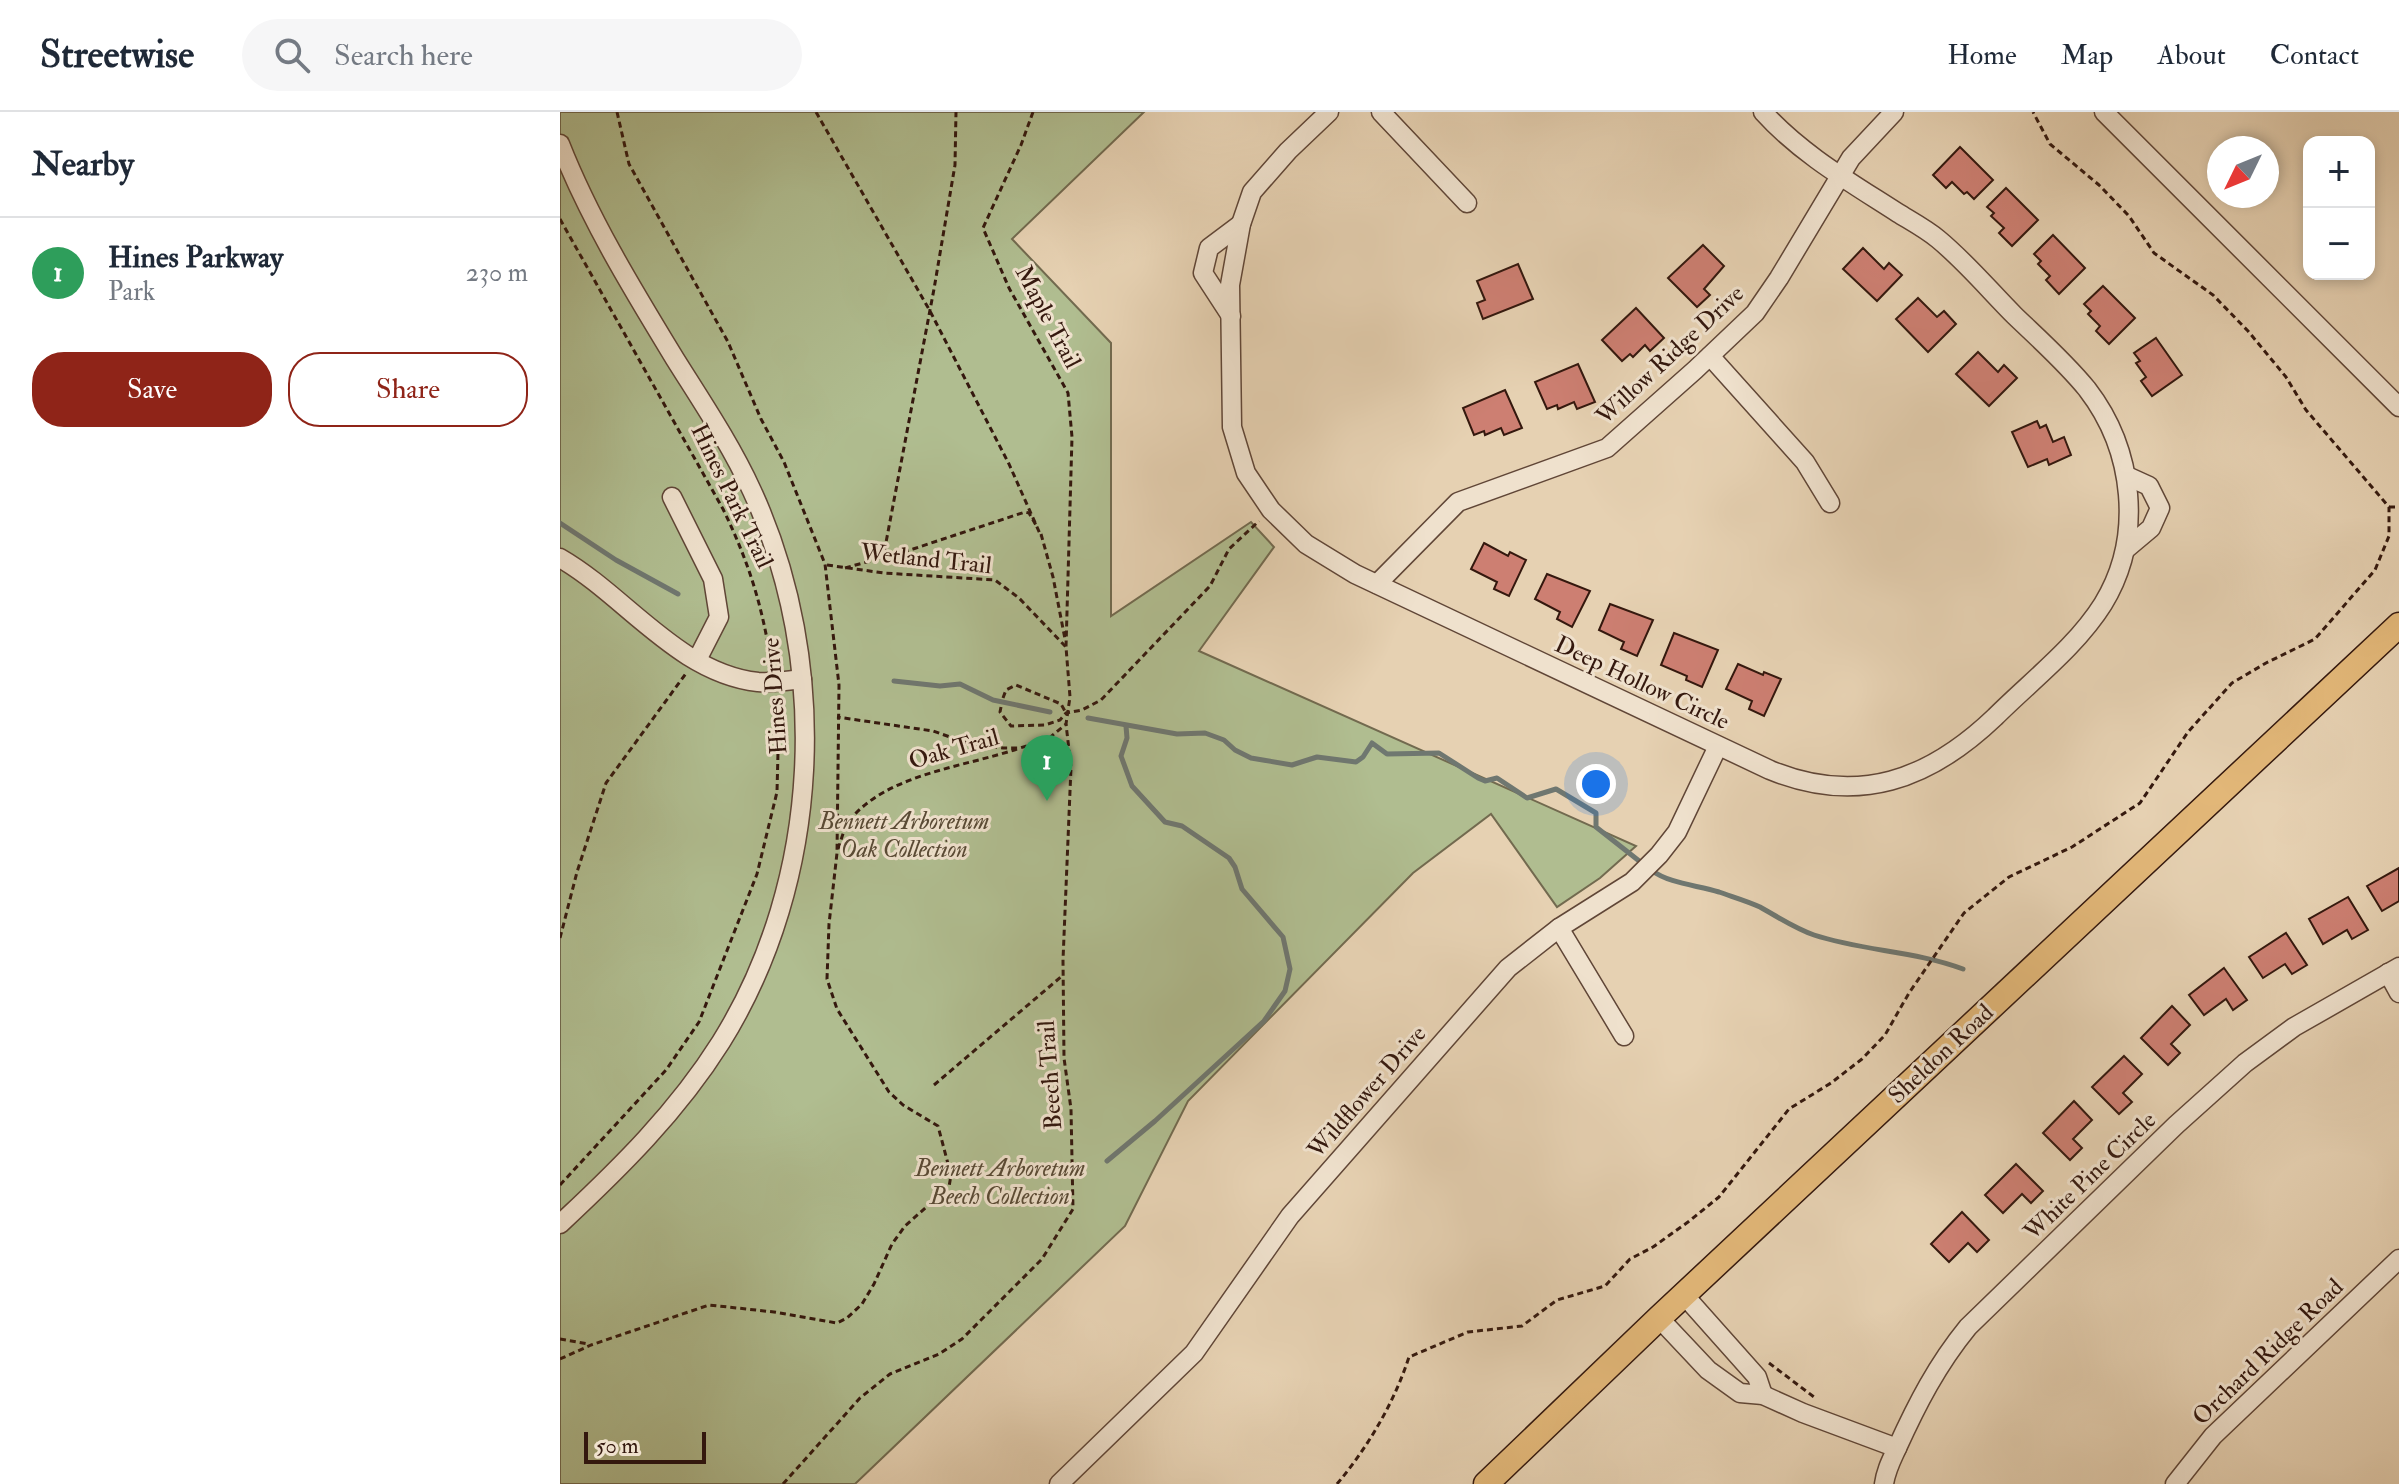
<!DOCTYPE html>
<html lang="en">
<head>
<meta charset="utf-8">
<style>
	:root { --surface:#fff; --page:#f6f6f7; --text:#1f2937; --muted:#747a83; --line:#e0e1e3; --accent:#8f2418 }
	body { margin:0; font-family:"IM FELL Double Pica",serif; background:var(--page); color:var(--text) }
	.controls { position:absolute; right:24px; top:24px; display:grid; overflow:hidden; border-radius:16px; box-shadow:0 4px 12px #0003 }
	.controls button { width:72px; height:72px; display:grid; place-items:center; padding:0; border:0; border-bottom:2px solid var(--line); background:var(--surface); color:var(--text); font:40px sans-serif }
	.compass { position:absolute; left:1647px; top:24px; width:72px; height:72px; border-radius:50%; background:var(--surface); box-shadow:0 4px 12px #0003; rotate:227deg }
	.scale { position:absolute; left:24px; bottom:20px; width:122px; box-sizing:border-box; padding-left:8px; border:4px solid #34180e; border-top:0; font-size:22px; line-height:28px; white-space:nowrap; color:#34180e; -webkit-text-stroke:6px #efe1cd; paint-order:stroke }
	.you { position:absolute; left:1036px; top:672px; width:28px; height:28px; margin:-20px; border:6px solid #fff; border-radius:50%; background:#1a73e8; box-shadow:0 0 0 12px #1a73e833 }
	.badge { display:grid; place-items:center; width:52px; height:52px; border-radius:50%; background:var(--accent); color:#fff; font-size:26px; font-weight:700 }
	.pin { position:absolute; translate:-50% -66px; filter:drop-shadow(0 2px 4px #0008) }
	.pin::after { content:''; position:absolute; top:42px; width:28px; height:24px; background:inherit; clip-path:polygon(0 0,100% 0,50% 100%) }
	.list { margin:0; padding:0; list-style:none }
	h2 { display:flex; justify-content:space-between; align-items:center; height:104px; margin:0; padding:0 32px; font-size:34px }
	h2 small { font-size:26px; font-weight:400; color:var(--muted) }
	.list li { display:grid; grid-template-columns:52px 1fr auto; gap:24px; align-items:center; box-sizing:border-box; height:112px; padding:0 32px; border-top:2px solid var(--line) }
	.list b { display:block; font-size:30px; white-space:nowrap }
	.list p { margin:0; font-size:26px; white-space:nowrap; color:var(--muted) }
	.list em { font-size:26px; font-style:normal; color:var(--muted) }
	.actions { display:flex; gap:16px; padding:24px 32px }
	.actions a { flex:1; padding:18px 0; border:2px solid var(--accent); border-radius:32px; text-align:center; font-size:28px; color:var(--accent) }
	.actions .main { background:var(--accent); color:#fff }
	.icon { flex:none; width:44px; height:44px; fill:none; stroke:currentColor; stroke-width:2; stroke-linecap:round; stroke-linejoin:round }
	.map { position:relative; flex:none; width:1839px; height:1372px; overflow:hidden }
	header { display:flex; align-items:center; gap:48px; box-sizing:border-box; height:112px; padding:0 40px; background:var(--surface); border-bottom:2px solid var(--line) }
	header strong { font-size:38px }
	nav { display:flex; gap:44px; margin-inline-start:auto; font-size:28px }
	.search { width:560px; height:72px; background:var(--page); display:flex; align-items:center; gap:20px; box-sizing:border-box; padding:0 28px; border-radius:44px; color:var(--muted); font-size:30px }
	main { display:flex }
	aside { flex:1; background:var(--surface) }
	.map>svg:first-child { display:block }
	.green { fill:#b0bd90; stroke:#726a4f; stroke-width:2 }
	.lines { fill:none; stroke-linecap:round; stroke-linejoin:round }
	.stream { stroke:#6f7770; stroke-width:5 }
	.building { fill:#cd7f72; stroke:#34180e; stroke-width:2 }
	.minor-casing { stroke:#604637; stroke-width:21 }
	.major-casing { stroke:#34180e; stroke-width:27 }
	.path { stroke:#34180e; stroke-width:3; stroke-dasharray:6 4; stroke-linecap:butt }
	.minor { stroke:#efe1cd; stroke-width:18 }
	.major { stroke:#e3b879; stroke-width:24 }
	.labels { text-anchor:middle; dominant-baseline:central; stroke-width:6; stroke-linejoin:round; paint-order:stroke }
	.street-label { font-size:24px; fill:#34180e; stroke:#efe1cd }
	.park-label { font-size:24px; font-style:italic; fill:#594a35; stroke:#efe1cd }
</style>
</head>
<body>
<header>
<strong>Streetwise</strong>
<div class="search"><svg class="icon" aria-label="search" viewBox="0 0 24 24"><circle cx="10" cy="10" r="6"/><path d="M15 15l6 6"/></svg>Search here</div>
<nav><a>Home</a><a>Map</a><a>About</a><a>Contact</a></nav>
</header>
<main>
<aside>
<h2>Nearby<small></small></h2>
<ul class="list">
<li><span class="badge" style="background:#2e9e5b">1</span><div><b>Hines Parkway</b><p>Park</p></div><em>230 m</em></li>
</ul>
<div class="actions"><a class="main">Save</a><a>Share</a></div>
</aside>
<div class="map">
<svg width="1839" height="1372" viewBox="0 0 1839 1372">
	<rect width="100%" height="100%" fill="#e6d1b2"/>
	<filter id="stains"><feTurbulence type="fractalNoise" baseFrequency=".0025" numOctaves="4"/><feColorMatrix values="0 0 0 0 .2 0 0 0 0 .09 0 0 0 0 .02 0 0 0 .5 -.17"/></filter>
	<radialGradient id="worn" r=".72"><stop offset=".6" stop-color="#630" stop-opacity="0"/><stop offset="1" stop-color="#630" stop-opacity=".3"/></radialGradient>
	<polygon class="green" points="0,0 584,0 452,127 551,231 551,504 691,410 714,435 639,539 1076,734 1040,766 997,795 931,702 853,761 628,989 565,1114 295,1372 0,1372"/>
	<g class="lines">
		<g class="stream">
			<polyline points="0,411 56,448 118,482"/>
			<polyline points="334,569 380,574 400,572 433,588 490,600"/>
			<polyline points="528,606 617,622 645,621 664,628 675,638 691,646 732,653 757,645 796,650 803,645 812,631 827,642 879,641 918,666 925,669 937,666 967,686 996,677 1036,701 1036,715 1083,752"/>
			<path d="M1091,758C1110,772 1137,773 1159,780C1173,785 1187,789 1200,795C1218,805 1234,816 1254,823C1303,839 1355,839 1403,857"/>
			<polyline points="547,1049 595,1009 704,909 725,879 730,857 723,825 682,777 675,755 669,746 622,714 605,710 572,674 561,644 567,626 566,614"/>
		</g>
	</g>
	<g class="building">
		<polygon points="1400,35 1433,68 1414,87 1407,80 1404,82 1392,70 1386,76 1373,63"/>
		<polygon points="1446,76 1478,108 1452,134 1439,121 1444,116 1431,104 1434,101 1427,95"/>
		<polygon points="1493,123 1525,156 1499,182 1486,168 1490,164 1478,152 1481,149 1474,142"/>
		<polygon points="1143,133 1164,154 1144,177 1150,183 1137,195 1108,166"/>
		<polygon points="1303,136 1324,157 1329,151 1342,163 1317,189 1283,157"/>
		<polygon points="958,152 973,187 923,207 917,191 925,188 917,169"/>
		<polygon points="1543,174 1575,206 1549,232 1536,219 1540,214 1528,202 1531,199 1524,192"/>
		<polygon points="1358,186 1377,205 1384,199 1396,212 1368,240 1336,207"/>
		<polygon points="1076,196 1104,226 1090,239 1085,233 1073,245 1070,242 1062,249 1042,228"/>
		<polygon points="1596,226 1622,263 1592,284 1581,269 1586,265 1576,251 1580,249 1574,241"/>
		<polygon points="1418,240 1438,260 1444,253 1457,266 1429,294 1396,262"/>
		<polygon points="1018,252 1035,290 1017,297 1014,290 998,297 997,293 987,297 975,270"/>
		<polygon points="945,278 962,316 944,323 941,316 925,323 924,319 914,323 903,296"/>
		<polygon points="1477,309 1480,316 1486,313 1493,330 1504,325 1511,343 1489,353 1487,347 1468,355 1452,320"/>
		<polygon points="924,431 948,444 950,440 966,448 949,484 934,477 937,470 911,457"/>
		<polygon points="987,462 1030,479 1012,515 997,507 1000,500 975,487"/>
		<polygon points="1050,492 1093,508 1077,544 1061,537 1064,530 1039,518"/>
		<polygon points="1114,521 1158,538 1142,575 1126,568 1127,564 1101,553"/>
		<polygon points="1178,552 1203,563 1204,560 1221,567 1204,604 1189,597 1192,589 1166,577"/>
		<polygon points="1839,756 1839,789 1822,799 1807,774"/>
		<polygon points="1788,785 1808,818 1792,827 1787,818 1763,832 1749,807"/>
		<polygon points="1726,821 1747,853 1732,862 1725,852 1703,866 1689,845"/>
		<polygon points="1664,856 1687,888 1673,898 1666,887 1644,903 1629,883"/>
		<polygon points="1612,894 1630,913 1611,932 1620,941 1608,953 1581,926"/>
		<polygon points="1564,944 1582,962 1563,981 1572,990 1559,1002 1532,975"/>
		<polygon points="1514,989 1532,1008 1513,1027 1522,1036 1510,1048 1483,1021"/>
		<polygon points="1456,1052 1483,1079 1471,1091 1462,1082 1443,1101 1425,1083"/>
		<polygon points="1402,1100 1429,1128 1417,1140 1408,1131 1389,1150 1371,1132"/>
	</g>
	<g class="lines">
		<g class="minor-casing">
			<g id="minor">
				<path d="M769,0L728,39L692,80L681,112L670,173L672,315L686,361L711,398L746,432L795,462L1210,658C1298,694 1369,668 1435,605C1471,569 1516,535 1543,492C1584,425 1574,338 1527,277C1506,251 1479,227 1455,204C1430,179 1406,150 1378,127C1366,117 1351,109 1338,101C1290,70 1241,42 1203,0"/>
				<polyline points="821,0 907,91"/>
				<polyline points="1544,0 1839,295"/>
				<path d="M0,32C30,108 73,178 115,247C142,290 171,333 192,379C271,551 262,768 161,930C117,1000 60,1056 0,1112"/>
				<polyline points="671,204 643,161 649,136 681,112"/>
				<polyline points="1150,244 1245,350 1270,391"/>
				<polyline points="112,385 153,467 159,505 137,548"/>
				<polyline points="1566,437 1591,416 1600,396 1589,374 1567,364"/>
				<path d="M0,446C66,484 118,561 198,570C213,571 227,569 242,567"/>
				<polyline points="817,472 898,390 1047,336 1135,258 1195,201 1219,166 1291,46 1334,0"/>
				<polyline points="999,816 1064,924"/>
				<polyline points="1828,861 1839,881"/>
				<polyline points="1124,1183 1197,1265 1203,1283"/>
				<polyline points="1099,1206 1148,1258 1180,1281 1203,1283 1243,1301 1337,1336"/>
				<polyline points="499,1372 634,1241 730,1104 948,856 999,816 1072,770 1099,743 1117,720 1158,634"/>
				<path d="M1324,1372C1326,1358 1331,1349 1337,1336C1357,1292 1377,1253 1408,1215L1616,1013L1685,951L1734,915L1839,855"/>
				<polyline points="1615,1372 1653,1324 1839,1147"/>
			</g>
		</g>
		<g class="major-casing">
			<polyline id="major" points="926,1372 1099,1206 1839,513"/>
		</g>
		<g class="path">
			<polyline points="256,0 370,199 449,352 481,424"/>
			<polyline points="473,0 461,33 423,116 449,176 508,281 512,325 506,535"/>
			<path d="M0,107L163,397C190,453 202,493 212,555"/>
			<polyline points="1829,395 1839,395"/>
			<polyline points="481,422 493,465 505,527"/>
			<polyline points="319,447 324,441 374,177 395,53 396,0"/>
			<polyline points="267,453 324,461 435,468 459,486 506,535 510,585 506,612 487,628 460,636 443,636 407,631 373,619 277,605"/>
			<polyline points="285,456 353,437 465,400 469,401 477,415"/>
			<polyline points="443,586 446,578 456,573 501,592 506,601"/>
			<polyline points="441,595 440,600 451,614 485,613 500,608 506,601 522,598 541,588 650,474 669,437 699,409"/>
			<path d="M278,737C281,729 284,716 289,709C326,662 404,655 457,637"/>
			<polyline points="0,826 17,760 46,671 127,560"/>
			<polyline points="374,973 502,864"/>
			<polyline points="0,1073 106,958 139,910 197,762 217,680 219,601 216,586"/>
			<polyline points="0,1227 28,1232"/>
			<polyline points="0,1247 31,1233 149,1193 214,1200 277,1211 287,1206 302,1192 314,1172 332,1132 345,1114 389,1075 391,1063 378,1014 343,993 329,980 277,897 267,867 269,812 277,741 279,573 265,452 224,350 201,307 168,230 69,52 57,0"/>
			<polyline points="1209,1251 1254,1285"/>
			<polyline points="223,1372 300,1286 330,1262 379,1242 402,1227 482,1147 513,1097 511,997 504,946 503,848 511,655 506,612"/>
			<path d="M777,1372C808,1335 834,1291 849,1245L908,1220L962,1214L997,1188L1045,1174L1070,1147L1093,1135L1128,1110L1159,1085L1229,997L1271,971L1302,947L1325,923L1349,881L1404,801L1449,765L1512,735L1580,691L1628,620L1672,571L1706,551L1755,527L1815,458L1829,424V395L1746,298L1726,265L1688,219L1653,183L1594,141L1569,104L1539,73L1490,32L1473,0"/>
		</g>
		<use href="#minor" class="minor"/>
		<use href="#major" class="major"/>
	</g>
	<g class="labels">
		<g class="street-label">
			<text transform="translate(488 205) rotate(62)">Maple Trail</text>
			<text transform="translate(1110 243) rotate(-43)">Willow Ridge Drive</text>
			<text transform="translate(172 384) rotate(64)">Hines Park Trail</text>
			<text transform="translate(366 447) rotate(6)">Wetland Trail</text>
			<text transform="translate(1082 571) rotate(25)">Deep Hollow Circle</text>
			<text transform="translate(215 584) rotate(-94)">Hines Drive</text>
			<text transform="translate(394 637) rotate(-16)">Oak Trail</text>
			<text transform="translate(1381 942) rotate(-43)">Sheldon Road</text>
			<text transform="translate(490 963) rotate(-94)">Beech Trail</text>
			<text transform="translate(807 980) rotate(-49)">Wildflower Drive</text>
			<text transform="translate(1530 1064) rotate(-44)">White Pine Circle</text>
			<text transform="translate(1708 1240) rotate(-44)">Orchard Ridge Road</text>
		</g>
		<g class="park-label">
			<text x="344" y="709">Bennett Arboretum<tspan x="344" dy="28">Oak Collection</tspan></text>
			<text x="440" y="1056">Bennett Arboretum<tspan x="440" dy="28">Beech Collection</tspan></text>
		</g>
	</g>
	<rect width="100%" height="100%" filter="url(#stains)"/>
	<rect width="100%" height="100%" fill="url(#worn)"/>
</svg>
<div class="controls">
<button>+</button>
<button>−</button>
</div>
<svg class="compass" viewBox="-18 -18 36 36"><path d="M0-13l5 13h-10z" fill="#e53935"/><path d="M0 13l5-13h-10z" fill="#747a83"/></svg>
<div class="scale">50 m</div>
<div class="you"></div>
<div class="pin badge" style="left:487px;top:689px;background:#2e9e5b">1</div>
</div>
</main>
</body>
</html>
